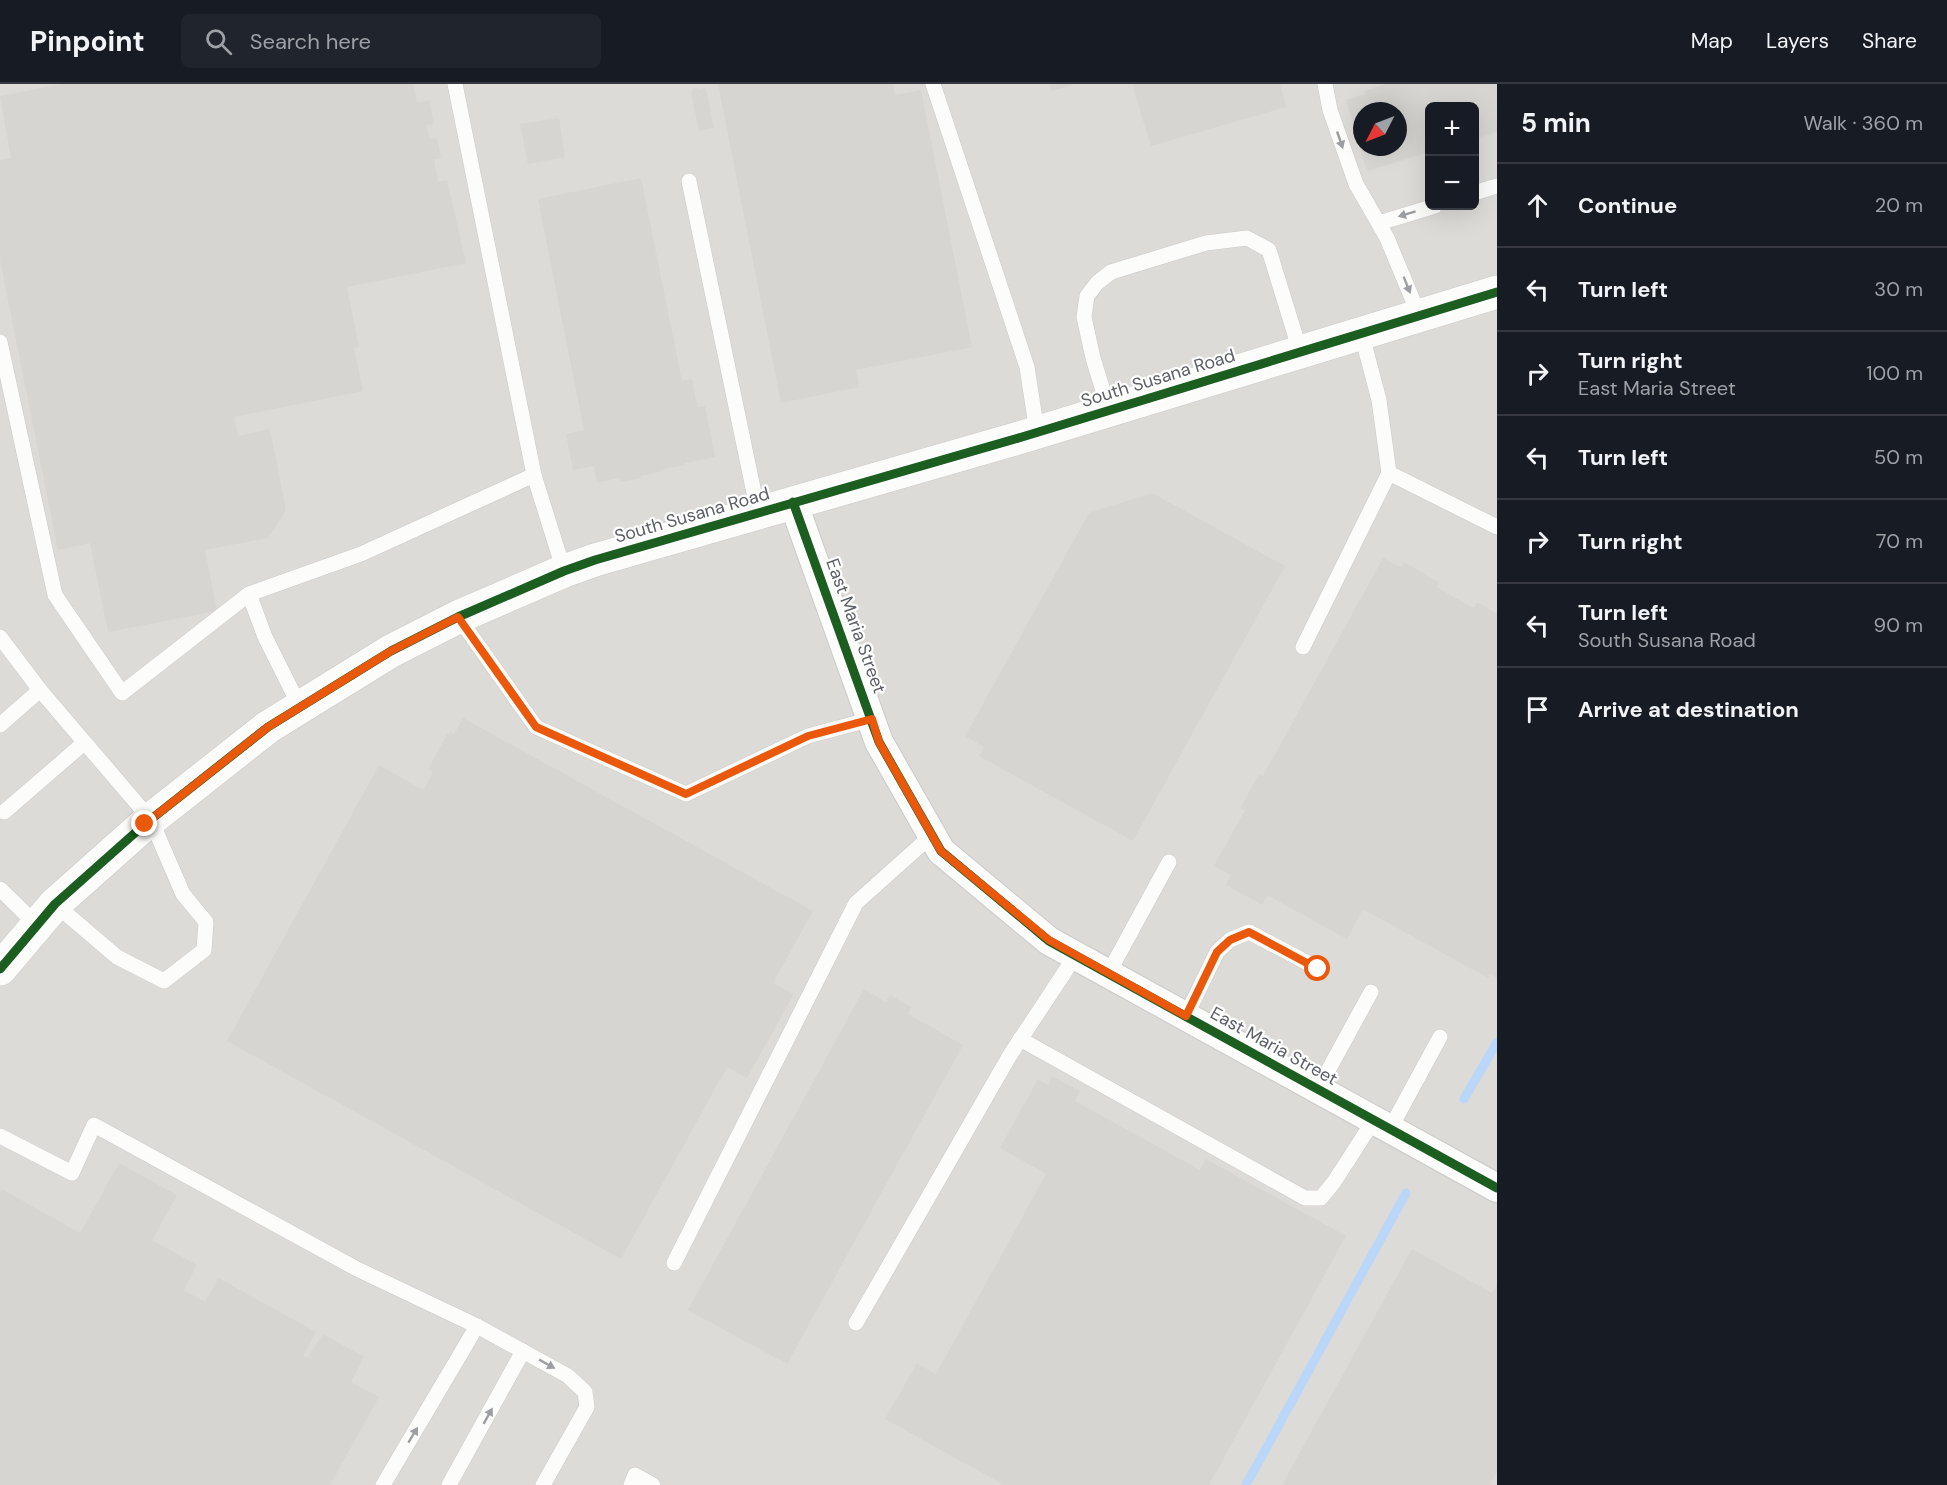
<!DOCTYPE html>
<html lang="en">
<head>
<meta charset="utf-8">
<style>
	:root { --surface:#171b24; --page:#20242c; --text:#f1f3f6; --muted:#9ea1a6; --line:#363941 }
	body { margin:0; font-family:"DM Sans",sans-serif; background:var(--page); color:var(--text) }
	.controls { position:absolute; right:18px; top:18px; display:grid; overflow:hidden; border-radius:9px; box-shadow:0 6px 24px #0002 }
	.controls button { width:54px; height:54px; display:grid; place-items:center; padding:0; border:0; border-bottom:2px solid var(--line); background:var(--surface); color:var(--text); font:30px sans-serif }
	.compass { position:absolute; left:1353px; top:18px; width:54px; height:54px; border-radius:50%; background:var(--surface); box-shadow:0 6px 24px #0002; rotate:228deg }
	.stop { position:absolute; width:18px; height:18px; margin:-14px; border:4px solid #ea580c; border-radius:50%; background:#fff }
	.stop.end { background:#ea580c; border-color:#fff; box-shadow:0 2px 6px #0008 }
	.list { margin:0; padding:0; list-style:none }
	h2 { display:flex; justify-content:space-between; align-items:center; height:78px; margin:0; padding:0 24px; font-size:26px }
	h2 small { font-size:20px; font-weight:400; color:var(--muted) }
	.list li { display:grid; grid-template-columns:39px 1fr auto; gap:18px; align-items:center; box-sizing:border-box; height:84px; padding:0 24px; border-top:2px solid var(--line) }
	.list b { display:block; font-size:22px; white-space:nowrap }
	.list p { margin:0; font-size:20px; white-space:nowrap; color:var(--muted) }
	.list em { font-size:20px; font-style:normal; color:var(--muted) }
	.icon { flex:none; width:33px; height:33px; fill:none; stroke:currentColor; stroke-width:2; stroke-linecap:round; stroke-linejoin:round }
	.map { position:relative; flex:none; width:1497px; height:1401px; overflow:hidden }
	header { display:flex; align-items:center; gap:36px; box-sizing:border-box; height:84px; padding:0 30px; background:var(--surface); border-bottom:2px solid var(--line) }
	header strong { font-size:28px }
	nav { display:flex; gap:33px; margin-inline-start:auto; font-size:21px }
	.search { width:420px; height:54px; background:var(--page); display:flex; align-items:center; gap:15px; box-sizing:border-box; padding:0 21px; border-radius:9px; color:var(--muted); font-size:22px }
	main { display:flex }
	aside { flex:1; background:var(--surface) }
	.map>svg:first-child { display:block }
	.industrial { fill:#dcdbd7; fill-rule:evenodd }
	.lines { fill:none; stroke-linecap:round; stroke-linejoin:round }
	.stream { stroke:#bad6f8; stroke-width:9 }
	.building { fill:#d6d5d2; fill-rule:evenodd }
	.lane-casing { stroke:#c9cac9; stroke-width:16 }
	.street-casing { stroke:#c9cac9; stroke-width:30 }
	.secondary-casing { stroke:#c9c9c8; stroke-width:34 }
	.lane { stroke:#fcfcfb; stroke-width:15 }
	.street { stroke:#fcfcfb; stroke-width:28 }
	.secondary { stroke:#fcfcfb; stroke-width:33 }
	.cycleway-casing { stroke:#fff; stroke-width:13 }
	.cycleway { stroke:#1b5e20; stroke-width:9 }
	.oneway { fill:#9c9ea1 }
	.route { stroke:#ea580c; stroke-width:8 }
	.labels { text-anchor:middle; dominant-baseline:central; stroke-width:4.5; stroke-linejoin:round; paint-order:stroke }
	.street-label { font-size:18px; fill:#5c5f65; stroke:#fff }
</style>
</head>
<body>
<header>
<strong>Pinpoint</strong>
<div class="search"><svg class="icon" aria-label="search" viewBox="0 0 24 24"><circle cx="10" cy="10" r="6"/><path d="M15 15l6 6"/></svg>Search here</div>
<nav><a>Map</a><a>Layers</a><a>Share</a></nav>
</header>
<main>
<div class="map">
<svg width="1497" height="1401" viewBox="0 0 1497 1401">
	<rect width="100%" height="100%" fill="#ecece7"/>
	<path class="industrial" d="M0,0H1497V1401H0ZM1430,22H1474V122H1430ZM1362,27H1398V63H1362Z"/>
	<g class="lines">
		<g class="stream">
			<polyline points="1464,1015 1497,958"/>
			<polyline points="1246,1401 1406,1109"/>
		</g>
	</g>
	<g class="building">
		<polygon points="61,0 413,0 417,19 429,16 434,40 427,41 429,55 437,54 441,74 434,76 438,98 447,96 466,179 347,203 359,263 354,264 363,307 234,333 238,352 270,345 286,426 268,454 205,466 217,527 108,548 90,459 58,466 0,176 0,76 11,74 0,12"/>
		<polygon points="718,0 893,0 895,11 921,6 972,263 856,286 859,303 781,319"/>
		<polygon points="1050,0 1073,0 1073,1 1052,7"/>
		<polygon points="1132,0 1280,0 1286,23 1151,62"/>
		<path d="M1387,0H1497V48L1474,55V22H1430V68L1367,87L1346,16L1365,10L1364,7ZM1362,27H1398V63H1362Z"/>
		<polygon points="698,4 698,7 705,4 706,5 714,44 699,47 691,8 693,8 692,5"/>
		<polygon points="559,34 565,73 528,80 520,40"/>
		<polygon points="641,94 682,297 692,295 697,323 705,322 715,373 685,379 685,381 664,385 664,387 641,392 641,394 620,398 619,394 597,399 594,382 573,386 566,350 584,346 538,115"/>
		<polygon points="1152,409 1285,482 1133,757 979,672 984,663 965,652 1089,429"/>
		<polygon points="1383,474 1401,483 1404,478 1439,498 1436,503 1474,524 1477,518 1497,530 1497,894 1490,890 1488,894 1363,825 1347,855 1267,811 1262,821 1226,801 1231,791 1214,782 1245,726 1240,724 1259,690 1263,692"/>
		<polygon points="463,634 813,827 773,899 794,910 747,994 727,983 621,1175 227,957 379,681 423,706 433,688 428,685 447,650 449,651 450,648 454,650"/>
		<polygon points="864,905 886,918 890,911 911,923 908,930 963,961 787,1280 688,1226"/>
		<polygon points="1052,992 1080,1007 1075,1017 1200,1086 1206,1075 1346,1152 1209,1401 1004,1401 885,1335 917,1279 936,1290 1046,1090 1000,1064 1038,995 1048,1001"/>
		<polygon points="119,1079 177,1111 152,1156 197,1181 184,1206 205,1218 218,1194 316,1248 303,1272 307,1274 323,1250 364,1273 351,1298 379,1313 330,1401 0,1401 0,1109 2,1105 80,1149"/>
		<polygon points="1412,1165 1492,1209 1497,1201 1497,1387 1490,1401 1282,1401"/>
	</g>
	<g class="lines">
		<g class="lane-casing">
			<g id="lane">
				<polyline points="455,0 534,391 564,487"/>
				<polyline points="933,0 1027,283 1037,348"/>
				<polyline points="1325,0 1330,26 1356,100 1387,154 1419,231"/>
				<polyline points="689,97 758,428"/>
				<polyline points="1474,109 1497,102"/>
				<polyline points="1379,139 1435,122"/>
				<polyline points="0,258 55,511 122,609 249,510 361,470 534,391"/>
				<polyline points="1109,326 1093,274 1084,233 1087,212 1097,199 1111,188 1206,159 1247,154 1269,166 1300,267"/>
				<polyline points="1389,389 1497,443"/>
				<polyline points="249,510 265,553 300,623"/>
				<polyline points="458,533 536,643 686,710 808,652 872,635"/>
				<polyline points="0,553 40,606 151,736 183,810 206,838 204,866 164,897 117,873 55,820"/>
				<polyline points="1303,563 1389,389 1379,316 1361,248"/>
				<polyline points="0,641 40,606"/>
				<polyline points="4,728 84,659"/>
				<polyline points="0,805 37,841"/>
				<polyline points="1108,890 1169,778"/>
				<polyline points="1186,932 1217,868 1230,856 1249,848 1319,885"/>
				<polyline points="1020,955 1305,1114 1321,1114 1334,1098 1374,1036"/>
				<polyline points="1318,1005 1371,908"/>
				<polyline points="1390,1045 1440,953"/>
				<polyline points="0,1052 72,1089 94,1041 357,1185 477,1242 568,1292 585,1308 587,1323 543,1401"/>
				<polyline points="674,1179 856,819 932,751"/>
				<polyline points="856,1239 1010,971 1076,871"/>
				<polyline points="383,1401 477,1242"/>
				<polyline points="449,1401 523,1267"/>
				<polyline points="631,1401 635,1391 653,1401"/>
			</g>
		</g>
		<g class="street-casing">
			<polyline id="street" points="793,418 879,658 941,767 1049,857 1497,1104"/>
		</g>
		<g class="secondary-casing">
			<polyline id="secondary" points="0,885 55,820 145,740 268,643 391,567 458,533 564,487 595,476 1022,353 1497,208"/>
		</g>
		<use href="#lane" class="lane"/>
		<use href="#street" class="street"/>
		<use href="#secondary" class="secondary"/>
		<g class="cycleway-casing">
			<g id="cycleway">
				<polyline points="793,418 879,658 941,767 1049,857 1497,1104"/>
				<polyline points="0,885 55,820 145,740 268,643 391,567 458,533 564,487 595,476 1022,353 1497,208"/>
			</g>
		</g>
		<use href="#cycleway" class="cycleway"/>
	</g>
	<defs><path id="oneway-solid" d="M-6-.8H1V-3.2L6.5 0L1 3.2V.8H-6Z" transform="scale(1.5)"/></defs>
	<g class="oneway">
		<use href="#oneway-solid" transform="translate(1340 56) rotate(71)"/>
		<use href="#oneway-solid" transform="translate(1407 130) rotate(163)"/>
		<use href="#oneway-solid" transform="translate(1407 201) rotate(68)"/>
		<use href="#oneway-solid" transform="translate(547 1280) rotate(29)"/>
		<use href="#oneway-solid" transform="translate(488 1332) rotate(-61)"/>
		<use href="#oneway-solid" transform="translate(413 1351) rotate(-59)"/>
	</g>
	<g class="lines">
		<polyline class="route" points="145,740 268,643 391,567 458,533 536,643 686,710 808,652 872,635 879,658 941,767 1049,856 1186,932 1217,868 1230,856 1249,848 1318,885"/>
	</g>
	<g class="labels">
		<g class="street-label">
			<text transform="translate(1158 294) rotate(-17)">South Susana Road</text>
			<text transform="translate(692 431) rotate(-16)">South Susana Road</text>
			<text transform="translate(856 542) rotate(70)">East Maria Street</text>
			<text transform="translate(1274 962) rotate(29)">East Maria Street</text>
		</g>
	</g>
</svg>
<div class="controls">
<button>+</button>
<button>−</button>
</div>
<svg class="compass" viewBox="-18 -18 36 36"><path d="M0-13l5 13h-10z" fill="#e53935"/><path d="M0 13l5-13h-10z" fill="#9ea1a6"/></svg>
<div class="stop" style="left:1318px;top:885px"></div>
<div class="stop end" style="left:145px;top:740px"></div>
</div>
<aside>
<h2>5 min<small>Walk · 360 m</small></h2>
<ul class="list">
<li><svg class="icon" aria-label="ahead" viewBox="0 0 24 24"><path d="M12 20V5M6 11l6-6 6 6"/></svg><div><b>Continue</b></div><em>20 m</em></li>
<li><svg class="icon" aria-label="left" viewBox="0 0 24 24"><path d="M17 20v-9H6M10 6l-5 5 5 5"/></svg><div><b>Turn left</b></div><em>30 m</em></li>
<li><svg class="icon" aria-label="right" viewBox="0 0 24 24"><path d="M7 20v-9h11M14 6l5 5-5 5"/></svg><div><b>Turn right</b><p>East Maria Street</p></div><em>100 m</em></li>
<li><svg class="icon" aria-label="left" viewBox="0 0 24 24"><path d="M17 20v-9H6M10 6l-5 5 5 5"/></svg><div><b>Turn left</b></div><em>50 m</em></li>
<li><svg class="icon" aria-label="right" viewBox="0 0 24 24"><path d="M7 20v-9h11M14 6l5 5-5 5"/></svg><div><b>Turn right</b></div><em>70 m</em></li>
<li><svg class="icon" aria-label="left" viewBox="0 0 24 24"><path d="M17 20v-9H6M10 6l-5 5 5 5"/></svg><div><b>Turn left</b><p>South Susana Road</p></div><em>90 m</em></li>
<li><svg class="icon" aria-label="arrive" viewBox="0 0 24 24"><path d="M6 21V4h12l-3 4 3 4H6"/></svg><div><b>Arrive at destination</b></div></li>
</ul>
</aside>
</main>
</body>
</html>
